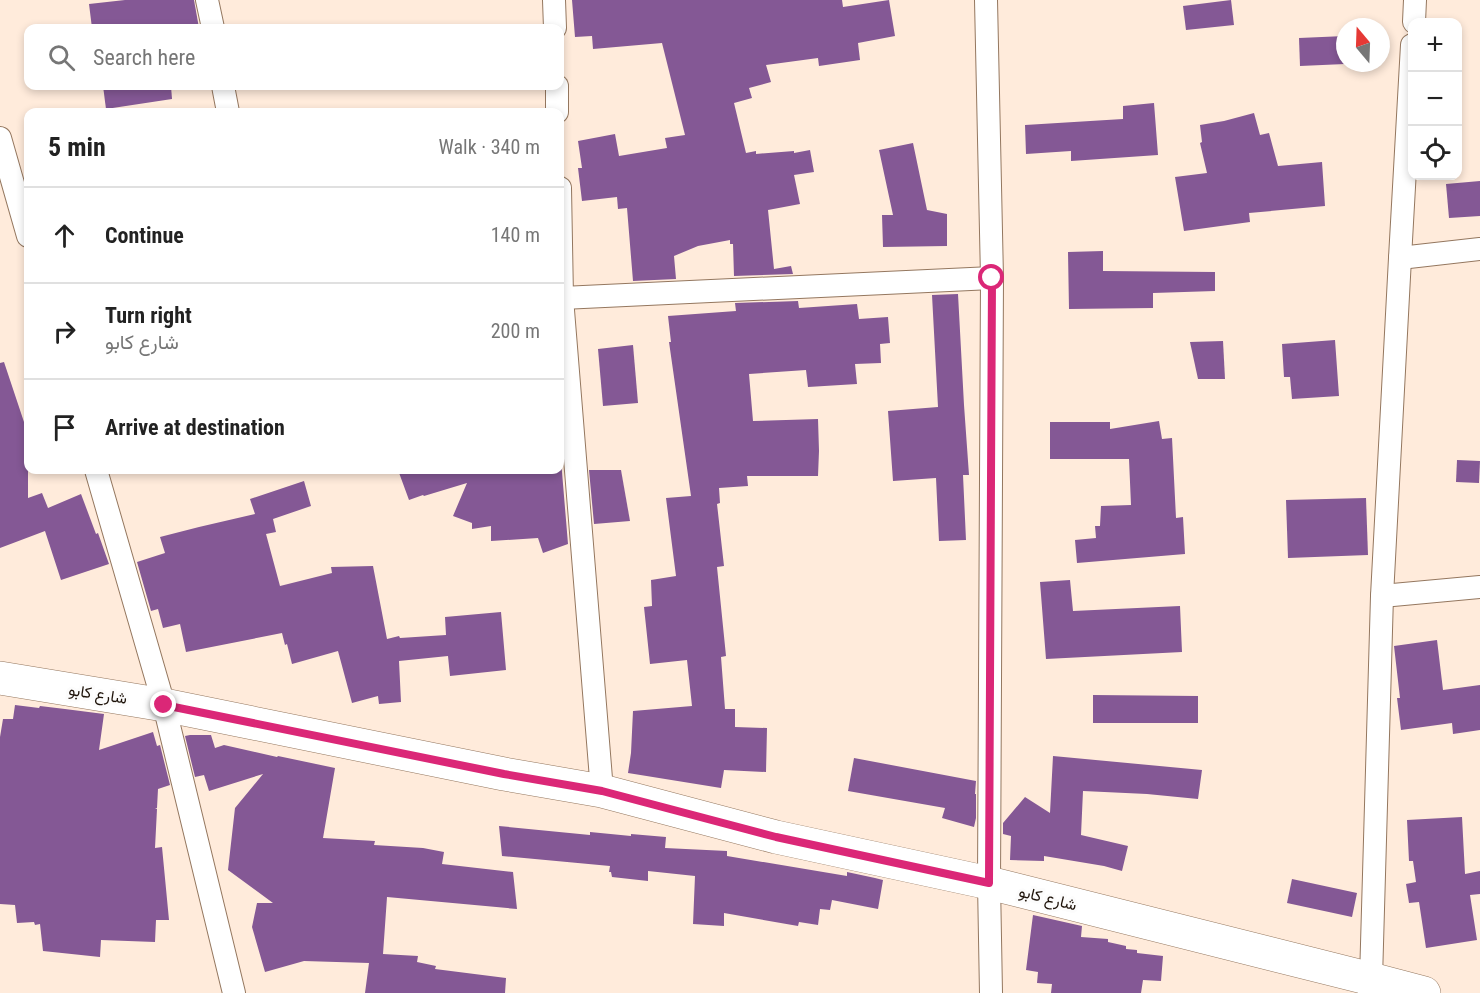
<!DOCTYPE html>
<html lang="en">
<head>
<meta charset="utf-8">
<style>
	:root { --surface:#fff; --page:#f2f2f2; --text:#222; --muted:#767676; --line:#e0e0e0 }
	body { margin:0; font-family:"Roboto Condensed",Vazirmatn,sans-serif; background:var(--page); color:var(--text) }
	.controls { position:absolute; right:18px; top:18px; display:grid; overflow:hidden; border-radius:12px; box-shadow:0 3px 9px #0003 }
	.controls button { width:54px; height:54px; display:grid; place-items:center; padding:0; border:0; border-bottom:2px solid var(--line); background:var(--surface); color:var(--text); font:30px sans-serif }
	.compass { position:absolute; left:1336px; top:18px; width:54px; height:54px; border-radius:50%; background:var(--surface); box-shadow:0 3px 9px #0003; rotate:341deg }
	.stop { position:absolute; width:18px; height:18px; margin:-14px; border:4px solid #db2777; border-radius:50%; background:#fff }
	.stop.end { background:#db2777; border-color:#fff; box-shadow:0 2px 6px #0008 }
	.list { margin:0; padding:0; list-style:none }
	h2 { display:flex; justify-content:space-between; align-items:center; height:78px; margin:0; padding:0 24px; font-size:26px }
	h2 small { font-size:20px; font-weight:400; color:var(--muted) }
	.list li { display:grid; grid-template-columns:39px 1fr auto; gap:18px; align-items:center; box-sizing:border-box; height:96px; padding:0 24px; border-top:2px solid var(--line) }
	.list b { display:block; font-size:22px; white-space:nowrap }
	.list p { margin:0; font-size:20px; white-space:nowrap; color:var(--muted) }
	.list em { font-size:20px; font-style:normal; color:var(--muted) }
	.icon { flex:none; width:33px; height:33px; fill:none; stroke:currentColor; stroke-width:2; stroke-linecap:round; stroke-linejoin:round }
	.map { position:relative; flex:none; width:1480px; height:993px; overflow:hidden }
	.search { position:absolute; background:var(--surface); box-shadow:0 3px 9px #0003; left:24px; top:24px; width:540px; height:66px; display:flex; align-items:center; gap:15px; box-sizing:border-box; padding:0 21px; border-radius:12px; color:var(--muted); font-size:22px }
	.panel { position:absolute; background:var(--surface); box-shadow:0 3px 9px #0003; left:24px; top:108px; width:540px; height:366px; border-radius:12px }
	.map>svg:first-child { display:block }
	.building { fill:#845895 }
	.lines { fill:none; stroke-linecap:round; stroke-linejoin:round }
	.street-casing { stroke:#94775f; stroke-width:24 }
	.secondary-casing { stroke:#94775f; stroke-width:34 }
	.street { stroke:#fff; stroke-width:22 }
	.secondary { stroke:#fff; stroke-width:33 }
	.route { stroke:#db2777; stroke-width:8 }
	.labels { text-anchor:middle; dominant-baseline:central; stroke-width:6; stroke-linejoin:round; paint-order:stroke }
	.street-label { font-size:16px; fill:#1e130a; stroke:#fcfcfc }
</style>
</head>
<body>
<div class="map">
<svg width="1480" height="993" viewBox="0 0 1480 993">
	<rect width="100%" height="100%" fill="#ffebdb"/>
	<g class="building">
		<polygon points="125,0 194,0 199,28 92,28 89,4"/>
		<polygon points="572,0 842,0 843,7 889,0 895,36 858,43 860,60 819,66 818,58 766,65 771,82 749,88 752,98 734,103 746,153 756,151 756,154 794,151 794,153 810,150 814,172 794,175 800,204 768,210 774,269 791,266 793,274 734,276 733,244 730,244 730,240 698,246 674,256 676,279 633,281 627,208 618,209 617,197 582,201 578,168 582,168 578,141 615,134 619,156 667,148 665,138 685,135 662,43 593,49 592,36 575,37"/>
		<polygon points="1231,0 1234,25 1186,30 1183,6"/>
		<polygon points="1345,36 1345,64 1300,66 1299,38"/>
		<polygon points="103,86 171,86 172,99 106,109"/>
		<polygon points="1154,103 1158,155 1071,161 1071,151 1026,154 1025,125 1123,119 1123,106"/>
		<polygon points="1254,113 1260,135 1269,133 1278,166 1322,162 1325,206 1249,213 1250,222 1184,231 1175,177 1207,173 1200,143 1202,142 1200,125 1224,121"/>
		<polygon points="913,143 927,210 947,214 947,246 883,247 882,215 893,215 879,150"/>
		<polygon points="1480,181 1480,216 1449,218 1446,184"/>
		<polygon points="1103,251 1103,271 1215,272 1215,291 1153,293 1153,308 1069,309 1068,252"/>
		<polygon points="958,294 964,405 969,475 963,475 966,540 939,541 936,478 893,481 888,411 938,407 932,295"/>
		<polygon points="798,301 799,308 857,304 859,319 888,317 890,343 880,344 881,363 855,364 857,384 808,387 806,370 749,374 753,421 818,419 819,451 818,476 747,476 748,486 719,488 720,503 717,504 724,566 717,567 726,656 721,657 725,709 735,709 735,727 767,728 766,772 724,770 721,788 628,773 631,753 633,711 692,706 687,660 650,664 644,607 652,606 651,580 676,576 666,498 691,496 669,342 671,342 668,316 736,311 735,303"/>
		<polygon points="1335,340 1339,396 1292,399 1290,377 1284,377 1282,344"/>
		<polygon points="1223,341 1225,379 1198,379 1190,342"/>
		<polygon points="633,345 638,403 603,406 598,349"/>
		<polygon points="4,362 28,434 28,498 42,493 48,508 81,494 96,534 98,533 109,564 61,580 45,531 0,548 0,363"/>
		<polygon points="1159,421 1162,439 1172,438 1176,518 1183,517 1185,554 1077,563 1075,540 1096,538 1095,526 1100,526 1101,506 1131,505 1129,459 1050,459 1050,422 1110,422 1110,429"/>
		<polygon points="561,460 568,544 543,553 538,538 491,541 491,526 472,529 472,523 453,516 467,483 424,496 423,495 409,500 398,470 560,470 560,461"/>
		<polygon points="1457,460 1480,461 1479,483 1456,482"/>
		<polygon points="589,470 621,470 630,521 594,524"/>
		<polygon points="304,481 311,506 273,519 276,532 266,534 280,586 332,573 331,567 373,566 387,639 399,636 400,638 446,635 445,617 501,612 506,670 450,676 448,656 399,661 401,702 379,704 378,696 352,703 338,651 292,664 287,644 285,645 282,633 186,652 180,624 163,628 158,609 151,611 137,562 165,553 160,537 199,527 255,514 250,499"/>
		<polygon points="1366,498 1368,555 1288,558 1286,500"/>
		<polygon points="1070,580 1073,611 1180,606 1182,652 1046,659 1040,582"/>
		<polygon points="1437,640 1443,690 1480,685 1480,730 1453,734 1452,723 1401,730 1397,698 1400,698 1394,646"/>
		<polygon points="1093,695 1198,696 1198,723 1093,723"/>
		<polygon points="15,705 39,708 40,706 65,709 104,714 99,750 153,732 157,746 160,745 170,785 158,789 157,808 155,808 157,809 155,848 162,847 169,920 156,920 155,942 101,940 100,957 43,951 40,924 35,925 34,922 17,923 15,905 0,904 0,737 3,719 13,719"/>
		<polygon points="190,735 211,735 215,748 224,745 277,757 278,756 335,768 323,838 375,841 374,845 423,848 444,852 442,864 513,872 517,909 387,897 383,954 418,956 417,962 436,966 435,969 506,978 505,993 365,993 369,963 304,961 265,972 252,927 257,903 273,903 228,870 235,808 263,774 209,791 204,775 195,777 185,736"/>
		<polygon points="1053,756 1202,770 1198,799 1147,794 1083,791 1081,835 1128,846 1122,871 1104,866 1044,856 1044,861 1010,860 1011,836 1003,834 1003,823 1025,797 1050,813"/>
		<polygon points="854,758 976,781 975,794 976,794 976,818 974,827 942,818 945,808 848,791"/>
		<polygon points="1462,817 1465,874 1480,871 1480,894 1470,895 1477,940 1426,948 1419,902 1409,903 1406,884 1416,882 1413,861 1409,861 1407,820"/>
		<polygon points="499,826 590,835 590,832 631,836 631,834 666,837 665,848 727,851 727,856 847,876 847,872 875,878 883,880 878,909 832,900 830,910 820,909 818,925 799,922 798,926 724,913 724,926 693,924 695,876 648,871 648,881 612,877 611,872 609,872 610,866 502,856"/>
		<polygon points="1292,879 1357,893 1352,917 1287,903"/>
		<polygon points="1033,915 1082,926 1081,937 1108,939 1108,942 1126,946 1126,949 1137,950 1137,953 1163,956 1161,981 1143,980 1141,993 1051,993 1052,984 1037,983 1038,972 1026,970"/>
	</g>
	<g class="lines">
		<g class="street-casing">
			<g id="street">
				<polyline points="207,0 213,28"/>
				<polyline points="554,0 555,28"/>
				<polyline points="986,0 992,278 989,883 991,993"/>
				<polyline points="1414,22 1415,0"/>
				<polyline points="223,86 228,112"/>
				<polyline points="557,86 557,112"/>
				<polyline points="0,138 28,236"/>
				<polyline points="560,188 562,298 602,791"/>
				<polyline points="1400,258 1480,249"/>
				<polyline points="562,298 992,278"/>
				<polyline points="96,470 164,705 234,993"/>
				<polyline points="1382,596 1480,587"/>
				<polyline points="1369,993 1371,979 1382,596 1400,258 1412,45"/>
			</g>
		</g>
		<g class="secondary-casing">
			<polyline id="secondary" points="0,678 164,705 504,774 602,791 776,837 989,883 1371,979 1424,993"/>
		</g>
		<use href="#street" class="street"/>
		<use href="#secondary" class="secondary"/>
	</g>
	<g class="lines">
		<polyline class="route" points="164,705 504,774 602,791 776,837 989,883 992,278"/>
	</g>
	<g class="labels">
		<g class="street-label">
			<text transform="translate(98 694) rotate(9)">شارع كابو</text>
			<text transform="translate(1048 898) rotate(14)">شارع كابو</text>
		</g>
	</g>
</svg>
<div class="controls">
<button>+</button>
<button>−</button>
<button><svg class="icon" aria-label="locate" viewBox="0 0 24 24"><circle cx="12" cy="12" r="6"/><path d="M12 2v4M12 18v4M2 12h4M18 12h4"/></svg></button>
</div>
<svg class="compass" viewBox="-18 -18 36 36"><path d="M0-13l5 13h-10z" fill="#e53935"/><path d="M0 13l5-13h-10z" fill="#767676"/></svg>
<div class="stop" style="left:992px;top:278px"></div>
<div class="stop end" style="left:164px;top:705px"></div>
<div class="search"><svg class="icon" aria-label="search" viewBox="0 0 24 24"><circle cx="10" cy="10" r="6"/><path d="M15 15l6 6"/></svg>Search here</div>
<section class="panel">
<h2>5 min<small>Walk · 340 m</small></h2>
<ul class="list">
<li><svg class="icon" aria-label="ahead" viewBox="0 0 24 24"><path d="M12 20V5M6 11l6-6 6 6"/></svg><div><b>Continue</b></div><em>140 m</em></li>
<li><svg class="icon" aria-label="right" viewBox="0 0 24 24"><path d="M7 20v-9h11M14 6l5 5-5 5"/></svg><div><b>Turn right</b><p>شارع كابو</p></div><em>200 m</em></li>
<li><svg class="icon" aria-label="arrive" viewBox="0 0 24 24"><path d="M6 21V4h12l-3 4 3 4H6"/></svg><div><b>Arrive at destination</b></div></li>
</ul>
</section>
</div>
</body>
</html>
